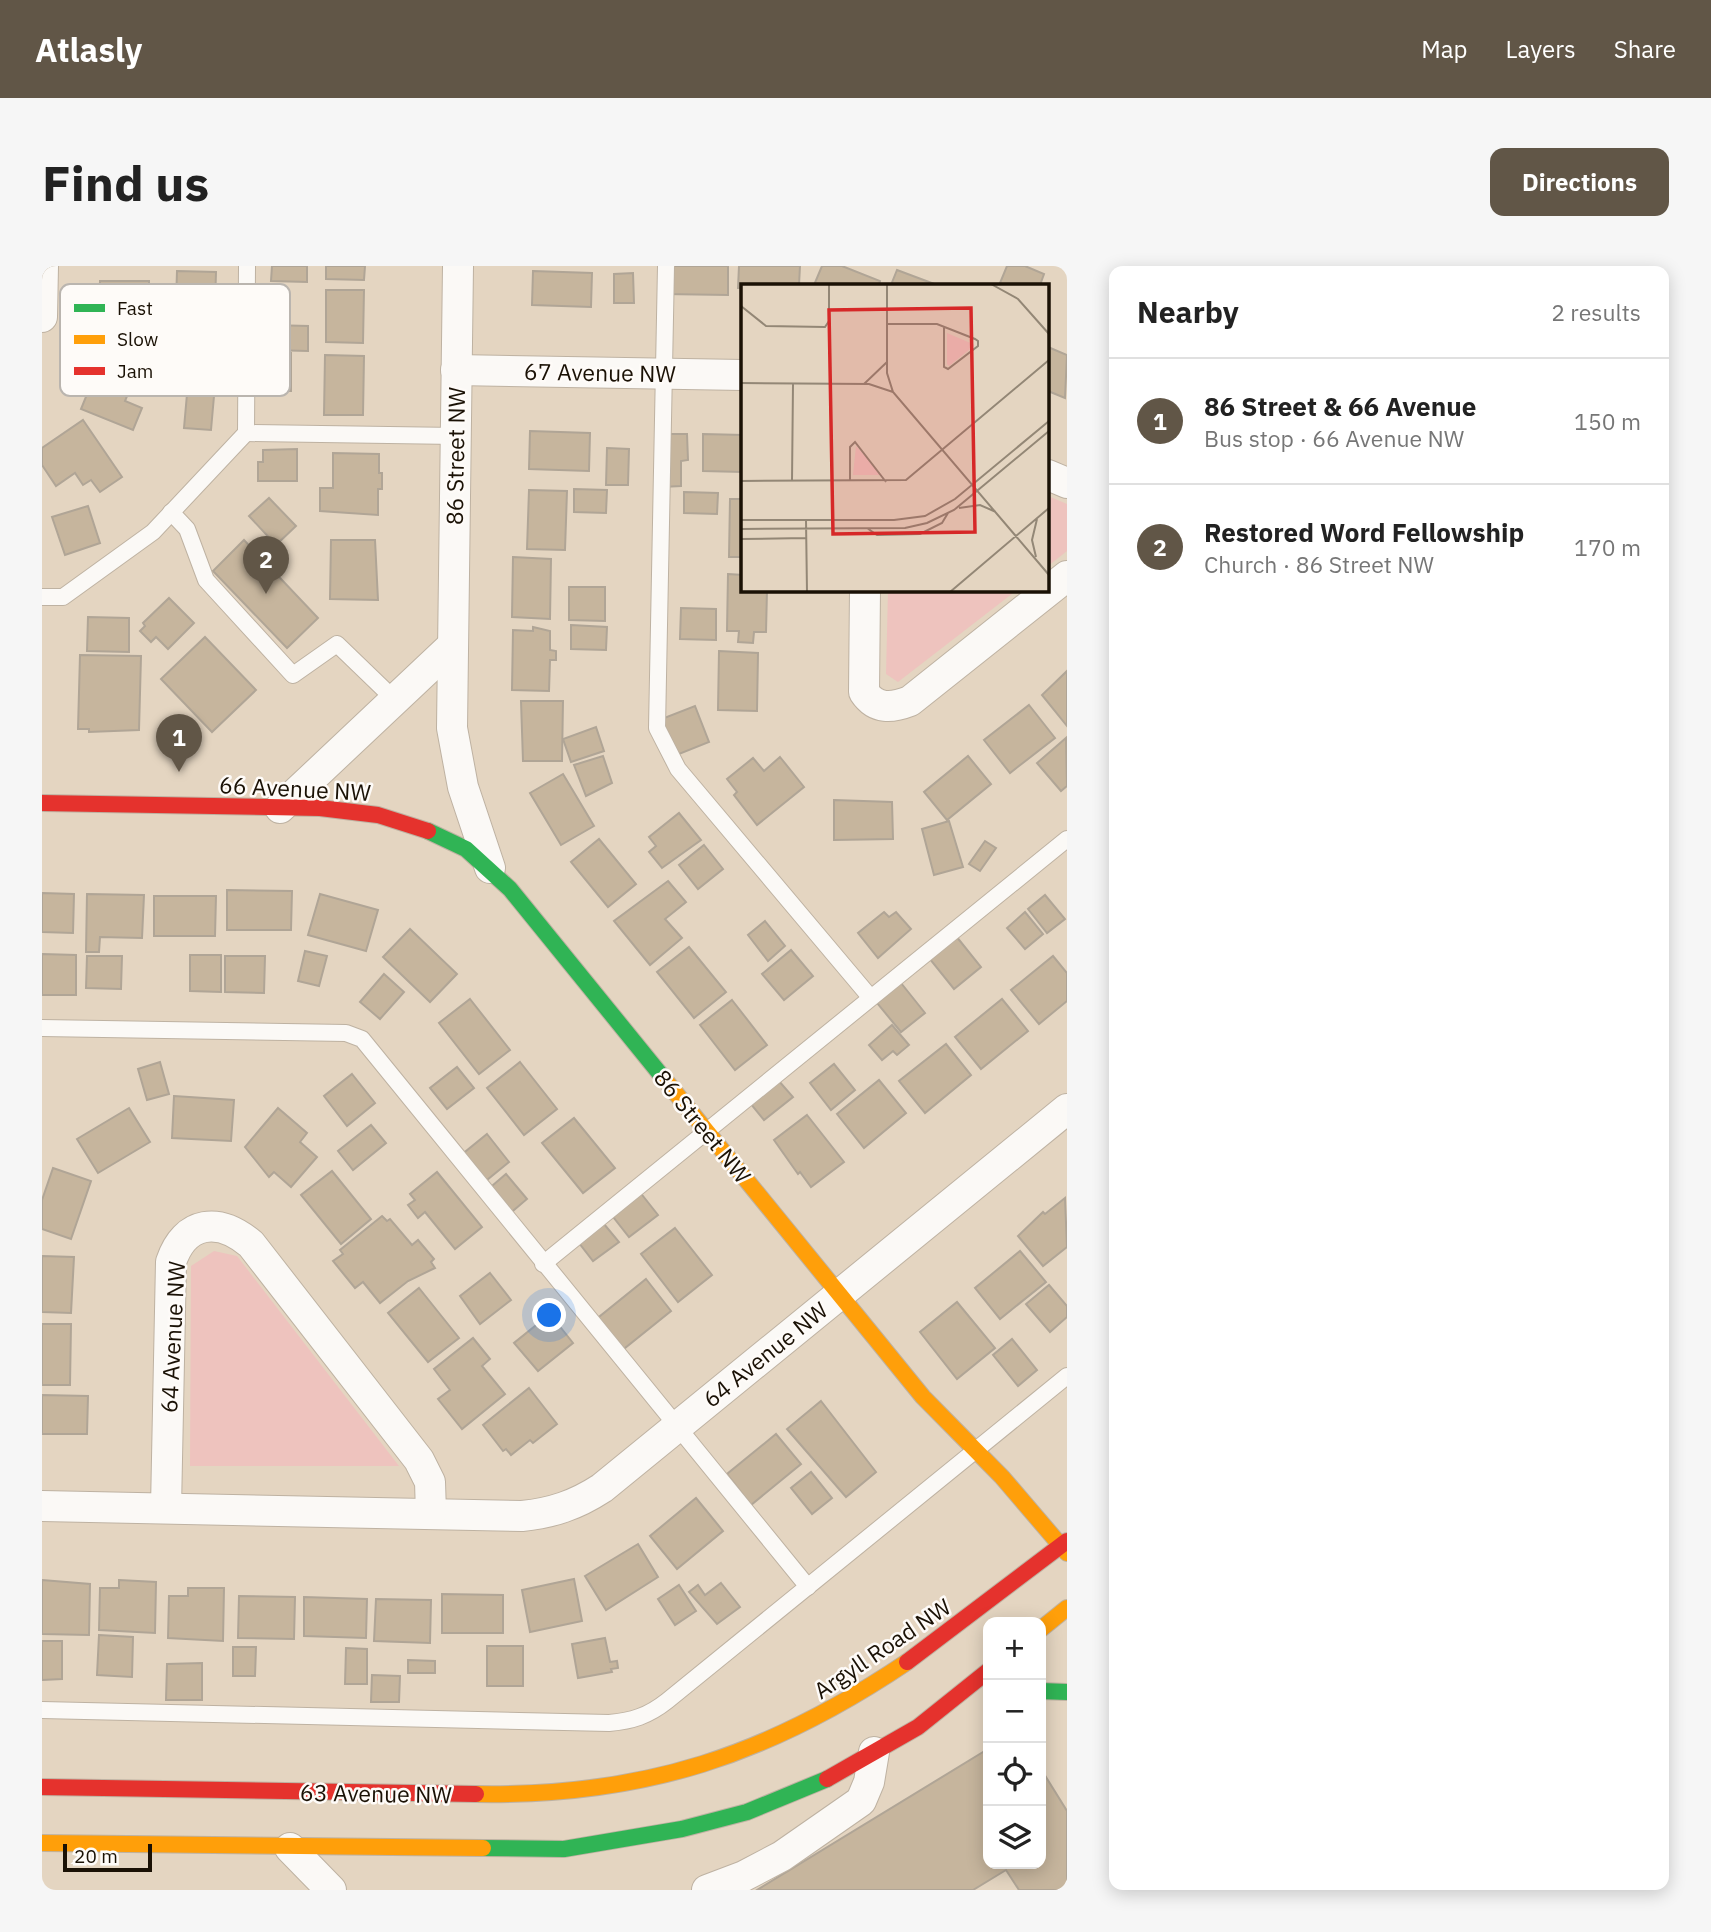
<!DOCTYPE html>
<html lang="en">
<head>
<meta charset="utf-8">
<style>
	:root { --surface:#fff; --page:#f6f6f6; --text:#222; --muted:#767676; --line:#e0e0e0; --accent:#615647 }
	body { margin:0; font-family:"IBM Plex Sans",sans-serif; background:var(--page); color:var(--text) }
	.controls { position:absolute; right:21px; bottom:21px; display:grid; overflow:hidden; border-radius:14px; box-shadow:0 4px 18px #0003 }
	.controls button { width:63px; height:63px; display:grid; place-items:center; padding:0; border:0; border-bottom:2px solid var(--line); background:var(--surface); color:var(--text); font:35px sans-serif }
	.scale { position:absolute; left:21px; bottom:18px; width:89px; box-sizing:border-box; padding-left:7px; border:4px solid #1a1105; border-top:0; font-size:19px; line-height:24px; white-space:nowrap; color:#1a1105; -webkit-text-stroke:5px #fefbf8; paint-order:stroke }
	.you { position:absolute; left:508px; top:1050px; width:24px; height:24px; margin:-18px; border:5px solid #fff; border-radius:50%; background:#1a73e8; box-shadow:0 0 0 10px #1a73e833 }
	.badge { display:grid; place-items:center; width:46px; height:46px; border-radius:50%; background:var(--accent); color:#fff; font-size:23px; font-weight:700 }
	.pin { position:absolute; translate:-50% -58px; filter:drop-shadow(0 2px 4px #0008) }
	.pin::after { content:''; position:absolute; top:37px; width:24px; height:21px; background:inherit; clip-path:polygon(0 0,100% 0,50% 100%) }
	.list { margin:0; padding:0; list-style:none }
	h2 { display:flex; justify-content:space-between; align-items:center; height:91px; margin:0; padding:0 28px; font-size:30px }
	h2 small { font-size:23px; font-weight:400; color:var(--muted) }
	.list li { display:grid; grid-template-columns:46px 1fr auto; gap:21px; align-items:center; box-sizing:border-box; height:126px; padding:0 28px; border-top:2px solid var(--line) }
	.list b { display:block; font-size:26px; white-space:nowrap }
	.list p { margin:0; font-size:23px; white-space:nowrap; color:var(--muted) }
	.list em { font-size:23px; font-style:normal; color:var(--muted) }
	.icon { flex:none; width:38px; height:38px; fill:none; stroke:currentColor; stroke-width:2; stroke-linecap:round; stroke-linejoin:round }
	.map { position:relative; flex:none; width:1025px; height:1624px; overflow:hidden; border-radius:14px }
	header { display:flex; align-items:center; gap:42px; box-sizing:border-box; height:98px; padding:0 35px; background:var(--accent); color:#fff }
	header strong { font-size:33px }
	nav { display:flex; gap:38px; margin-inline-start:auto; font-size:24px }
	.intro { display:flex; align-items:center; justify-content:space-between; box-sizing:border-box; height:168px; padding:0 42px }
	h1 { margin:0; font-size:49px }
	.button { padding:18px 32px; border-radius:14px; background:var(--accent); color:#fff; font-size:24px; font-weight:700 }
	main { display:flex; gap:42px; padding:0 42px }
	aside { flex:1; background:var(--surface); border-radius:14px; box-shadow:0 4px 18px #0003 }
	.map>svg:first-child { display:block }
	.green { fill:#eec3be }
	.building { fill:#c6b59d; stroke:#b0a596; stroke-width:2 }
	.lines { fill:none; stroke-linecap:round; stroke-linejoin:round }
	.lane-casing { stroke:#beb2a2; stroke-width:18 }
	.street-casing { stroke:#beb2a2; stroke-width:32 }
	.fast-casing { stroke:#beb2a2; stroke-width:18 }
	.slow-casing { stroke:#beb2a2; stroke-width:18 }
	.jam-casing { stroke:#beb2a2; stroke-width:18 }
	.lane { stroke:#fbf9f6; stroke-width:16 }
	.street { stroke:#fbf9f6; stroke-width:30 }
	.fast { stroke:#30b455; stroke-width:16 }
	.slow { stroke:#ff9f0a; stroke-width:16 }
	.jam { stroke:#e5322d; stroke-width:16 }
	.labels { text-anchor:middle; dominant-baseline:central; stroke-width:5; stroke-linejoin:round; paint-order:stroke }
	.street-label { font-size:23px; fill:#1a1105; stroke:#fefbf8 }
	.inset-road { fill:none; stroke:#938776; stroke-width:2 }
	.view { fill:#d62828; fill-opacity:0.15; stroke:#d62828; stroke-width:3.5 }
	.inset-edge { fill:none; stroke:#1a1105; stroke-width:3.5 }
	.key { fill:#fefbf8; stroke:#bab5af; stroke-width:2 }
	.key-label { font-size:19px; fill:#1a1105 }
</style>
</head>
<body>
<header>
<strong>Atlasly</strong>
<nav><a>Map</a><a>Layers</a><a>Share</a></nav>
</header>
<div class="intro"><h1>Find us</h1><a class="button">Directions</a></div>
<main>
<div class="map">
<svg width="1025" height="1624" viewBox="0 0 1025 1624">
	<rect width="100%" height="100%" fill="#e4d5c1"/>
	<g class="green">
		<polygon points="1006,230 1025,238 1025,285 1006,300"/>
		<polygon points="846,324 975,324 856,416 844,408"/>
		<polygon points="172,985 195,990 357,1200 148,1200 149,1000"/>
	</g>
	<g class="building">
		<polygon points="230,0 265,0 265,16 229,15"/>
		<polygon points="284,0 323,0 322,14 284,13"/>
		<polygon points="622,0 686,0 686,29 622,28"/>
		<polygon points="697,0 758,0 757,19 701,19 701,22 696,22"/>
		<polygon points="780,0 800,0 838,15 837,19 772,19"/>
		<polygon points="965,0 983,0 1002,8 998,19 962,19 958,17"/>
		<polygon points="855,4 895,19 849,19"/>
		<polygon points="135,5 174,6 173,39 134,38"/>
		<polygon points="491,5 550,7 549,41 490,39"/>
		<polygon points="591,7 592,37 572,37 572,8"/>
		<polygon points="58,15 107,15 107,55 121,55 121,71 107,71 107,76 62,76 63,48 57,48"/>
		<polygon points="284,24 322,24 321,77 284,76"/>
		<polygon points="228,59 266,60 266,85 228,84"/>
		<polygon points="1006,81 1025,89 1023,132 1006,125"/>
		<rect x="211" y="87" width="38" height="38"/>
		<polygon points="61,89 96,103 83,135 100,142 91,164 39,143"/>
		<polygon points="283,89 322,90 321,149 282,149"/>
		<polygon points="145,128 172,130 169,164 142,162"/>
		<polygon points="41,154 80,211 58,226 49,214 41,219 33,207 14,220 0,199 0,182"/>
		<polygon points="488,165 548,167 547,205 487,203"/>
		<polygon points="618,168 645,168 646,194 639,195 639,220 620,221"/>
		<polygon points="661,168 701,169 701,206 661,205"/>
		<polygon points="565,182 587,183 586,219 564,219"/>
		<polygon points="255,183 255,215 216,215 216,196 221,196 221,184"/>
		<polygon points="291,187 337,188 337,207 340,207 340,223 336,223 336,249 278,245 278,222 291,222"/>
		<polygon points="532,223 565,224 564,247 532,246"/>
		<polygon points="487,224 525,225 523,284 485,283"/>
		<polygon points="642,226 676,227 675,248 642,247"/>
		<polygon points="227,232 254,260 234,279 207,250"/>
		<polygon points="688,233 701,233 701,291 687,291"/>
		<polygon points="46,240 58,277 23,289 10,251"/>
		<polygon points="202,274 276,352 245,382 171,305"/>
		<polygon points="289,274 333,274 336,334 288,333"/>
		<polygon points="471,291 509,293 508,353 470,351"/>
		<polygon points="686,308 701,309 701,324 725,324 724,366 712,366 711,377 696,376 697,365 685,365"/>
		<polygon points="527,321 563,321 563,355 527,354"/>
		<polygon points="127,332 152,357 126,383 114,371 109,376 98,365 103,360 101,357"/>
		<polygon points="639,342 674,343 674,374 638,373"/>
		<polygon points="46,351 87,352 87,386 45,385"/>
		<polygon points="529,359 565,361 564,384 529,383"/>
		<polygon points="491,361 508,365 508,384 514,385 514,394 508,394 507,425 470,424 471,364 491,365"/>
		<polygon points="163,371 214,424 170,466 119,413"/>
		<polygon points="677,385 716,387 715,445 676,444"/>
		<polygon points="38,389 99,390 97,464 47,466 47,463 36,463"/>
		<polygon points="1025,405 1025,460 1000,429"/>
		<polygon points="479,435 521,435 520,495 481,495"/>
		<polygon points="987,439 1013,472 968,507 942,474"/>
		<polygon points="653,440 667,476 632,490 617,454"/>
		<polygon points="554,461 562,485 529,496 521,473"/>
		<polygon points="1024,472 1025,520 1019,525 995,497"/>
		<polygon points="561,490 570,517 544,530 532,499"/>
		<polygon points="926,490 949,518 905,554 882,526"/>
		<polygon points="738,491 762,521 715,559 692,529 695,526 685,513 711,492 722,505"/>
		<polygon points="521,508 552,560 519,579 488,527"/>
		<polygon points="792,534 850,536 851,573 792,574"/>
		<polygon points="637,547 659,574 620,602 607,586 614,580 607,571"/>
		<polygon points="907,555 921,601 892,609 880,563"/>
		<polygon points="557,573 594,618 566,641 529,596"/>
		<polygon points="943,575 954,582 938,605 927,598"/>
		<polygon points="662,579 681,603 656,623 637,599"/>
		<polygon points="626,615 644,636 623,653 640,672 608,699 572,655"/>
		<polygon points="185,624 250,625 249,664 185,664"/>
		<polygon points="0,627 32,628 31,667 0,666"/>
		<polygon points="45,628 102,629 100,672 58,671 57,686 44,686"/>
		<polygon points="278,628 336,644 324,685 266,669"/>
		<polygon points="1003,629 1023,653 1005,667 986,643"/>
		<polygon points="112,630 174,630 173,670 112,670"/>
		<polygon points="842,646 847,651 854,646 869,663 836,692 816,667"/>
		<polygon points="983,646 1001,668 983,683 965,662"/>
		<polygon points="723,655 743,680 726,695 706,669"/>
		<polygon points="368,663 415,708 388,736 341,691"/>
		<polygon points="914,670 939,701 912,723 887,692"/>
		<polygon points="647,681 684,726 652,752 615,706"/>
		<polygon points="749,684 771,710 742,734 720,708"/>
		<polygon points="263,685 285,690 277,720 256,715"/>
		<polygon points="0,688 34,689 34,729 0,729"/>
		<polygon points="148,689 179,689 179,726 148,725"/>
		<polygon points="45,690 80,690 79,723 44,722"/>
		<polygon points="183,690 223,690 222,727 183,726"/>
		<polygon points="1011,690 1025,707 1025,735 997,758 969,724"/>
		<polygon points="342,708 362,726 338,753 318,736"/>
		<polygon points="859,717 883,747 859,766 835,737"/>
		<polygon points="428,733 468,784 437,808 397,757"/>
		<polygon points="960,733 986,765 939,803 913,771"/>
		<polygon points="690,734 725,779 693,804 658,759"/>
		<polygon points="850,759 867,779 855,789 851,785 840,794 827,779"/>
		<polygon points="904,778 929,809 883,847 857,815"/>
		<polygon points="118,796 127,828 105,834 96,803"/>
		<polygon points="478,796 515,843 482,869 445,822"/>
		<polygon points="792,798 813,824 789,844 768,817"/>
		<polygon points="415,801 432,822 405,843 388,822"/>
		<polygon points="310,808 333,837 305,860 282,830"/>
		<polygon points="736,814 751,831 722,854 708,837"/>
		<polygon points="837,814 864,847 822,882 795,848"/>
		<polygon points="132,830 192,834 189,875 130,872"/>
		<polygon points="87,842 108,876 56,907 35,873"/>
		<polygon points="236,842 265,867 258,876 275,891 249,921 232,906 227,911 203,881"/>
		<polygon points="765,849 802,896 769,921 758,906 756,908 732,874"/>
		<polygon points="532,852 573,902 541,927 500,877"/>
		<polygon points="329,859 344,877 311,904 296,885"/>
		<polygon points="445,868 467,896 440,918 418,890"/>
		<polygon points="11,902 49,915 29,973 0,963 0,934"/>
		<polygon points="290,905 329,953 299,978 259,929"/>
		<polygon points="395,906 440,961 413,983 383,946 376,952 366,939 373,934 368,928"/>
		<polygon points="464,908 485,933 465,950 444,925"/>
		<polygon points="597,925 616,949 587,971 568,947"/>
		<polygon points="1023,932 1025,981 1001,1000 976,970 1001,946 1003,948"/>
		<polygon points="340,950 345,955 348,953 370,979 376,974 392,993 389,996 393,1002 366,1015 338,1037 321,1016 313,1022 291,995 301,988 298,984"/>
		<polygon points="562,958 577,976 551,995 537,977"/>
		<polygon points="633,962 670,1009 636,1036 599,988"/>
		<polygon points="978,985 1004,1016 958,1053 933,1022"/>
		<polygon points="0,990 32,991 29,1047 0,1046"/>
		<polygon points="448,1007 469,1034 438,1058 418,1030"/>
		<polygon points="604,1013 629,1045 578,1086 552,1055"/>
		<polygon points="1007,1019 1025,1040 1025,1051 1008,1066 984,1038"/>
		<polygon points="377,1022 417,1072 386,1096 346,1047"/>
		<polygon points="915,1036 953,1082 915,1113 878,1066"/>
		<polygon points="508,1048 531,1077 496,1105 472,1077"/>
		<polygon points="0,1058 29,1058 28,1119 0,1119"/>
		<polygon points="431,1072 448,1093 440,1100 463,1128 420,1163 396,1133 408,1124 392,1103"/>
		<polygon points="970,1073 995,1104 976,1120 951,1089"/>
		<polygon points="487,1122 515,1158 491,1177 488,1174 469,1189 464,1183 461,1185 441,1159"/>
		<polygon points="0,1129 46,1130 45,1168 0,1168"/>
		<polygon points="779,1135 834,1206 804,1231 745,1163"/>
		<polygon points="734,1168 759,1198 709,1239 685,1208"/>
		<polygon points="769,1206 790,1232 770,1248 749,1222"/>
		<polygon points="654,1232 681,1265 635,1303 608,1270"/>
		<polygon points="596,1278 616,1311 564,1344 543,1310"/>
		<polygon points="532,1313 540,1355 488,1366 480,1324"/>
		<polygon points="0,1314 48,1318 47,1369 0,1368"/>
		<polygon points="77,1314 114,1316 113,1367 57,1364 58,1322 77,1322"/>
		<polygon points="679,1317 698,1341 675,1358 647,1326 656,1319 663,1329"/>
		<polygon points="637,1319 654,1345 633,1359 616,1333"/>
		<polygon points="146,1322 182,1322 181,1375 126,1372 127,1330 146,1330"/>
		<polygon points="400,1328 461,1329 461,1367 400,1367"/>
		<polygon points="197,1330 253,1331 252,1373 196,1372"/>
		<polygon points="262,1331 325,1333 324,1372 262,1370"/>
		<polygon points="334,1333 389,1334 388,1377 332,1375"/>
		<polygon points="57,1369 91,1371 90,1411 55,1409"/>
		<polygon points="563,1372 568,1396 575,1395 576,1402 569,1403 570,1406 536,1412 530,1378"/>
		<polygon points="0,1375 20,1375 20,1413 0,1414"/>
		<rect x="445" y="1380" width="36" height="40"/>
		<polygon points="191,1381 214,1381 213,1410 191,1410"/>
		<polygon points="304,1382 325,1383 325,1418 303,1418"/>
		<polygon points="366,1394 393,1395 393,1407 366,1407"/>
		<polygon points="160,1397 160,1434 124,1434 125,1398"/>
		<polygon points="330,1409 358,1410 357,1436 329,1436"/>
		<polygon points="946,1483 946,1598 999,1598 999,1503 1025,1545 1025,1621 1020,1624 977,1624 964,1604 931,1624 715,1624"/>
	</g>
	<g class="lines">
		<g class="lane-casing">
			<g id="lane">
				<polyline points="624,0 615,462 636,503 828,731"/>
				<polyline points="204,167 414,170"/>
				<polyline points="129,246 145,263 164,314 251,409 295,378 352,433"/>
				<polyline points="0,331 21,331 111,266 204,167 205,0"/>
				<polyline points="0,762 304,767 320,773 766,1321"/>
				<polyline points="501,998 1025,573"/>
				<path d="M0,1444L567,1457C590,1455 606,1450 625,1435L1025,1110"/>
			</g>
		</g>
		<g class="street-casing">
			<g id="street">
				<polyline points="416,0 410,462 421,521 448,602"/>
				<polyline points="0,51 1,0"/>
				<polyline points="414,104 701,109"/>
				<polyline points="1006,209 1025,217"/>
				<path d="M823,324L822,426C834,444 850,442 868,435L1025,310"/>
				<polyline points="238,542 410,380"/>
				<path d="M0,1240L480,1250C510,1247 534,1239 560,1222L1025,843"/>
				<path d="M124,1242L129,996C143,954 177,951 209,978L377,1194L388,1216L389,1247"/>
				<polyline points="248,1582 289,1624"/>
				<polyline points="665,1624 702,1610 740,1590 819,1535 827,1516 832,1486"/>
			</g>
		</g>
		<g class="fast-casing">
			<g id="fast">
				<polyline points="386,565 424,583 468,623 623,814"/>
				<polyline points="999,1425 1025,1426"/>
				<polyline points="441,1582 522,1583 640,1563 705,1546 785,1513"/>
			</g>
		</g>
		<g class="slow-casing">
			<g id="slow">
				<polyline points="623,814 881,1131 960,1211 1025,1287"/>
				<polyline points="999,1363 1025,1342"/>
				<path d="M434,1528C601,1531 727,1489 865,1396"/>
				<polyline points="0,1577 441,1582"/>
			</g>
		</g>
		<g class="jam-casing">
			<g id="jam">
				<polyline points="0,537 278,542 336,549 386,565"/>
				<polyline points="865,1396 1025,1275"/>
				<polyline points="785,1513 876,1461 946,1405"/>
				<polyline points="0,1521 434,1528"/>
			</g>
		</g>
		<use href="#lane" class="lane"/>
		<use href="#street" class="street"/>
		<use href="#fast" class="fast"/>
		<use href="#slow" class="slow"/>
		<use href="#jam" class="jam"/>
	</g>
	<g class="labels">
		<g class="street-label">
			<text transform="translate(558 106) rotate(1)">67 Avenue NW</text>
			<text transform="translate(413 190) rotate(-89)">86 Street NW</text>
			<text transform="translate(253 522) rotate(3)">66 Avenue NW</text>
			<text transform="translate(661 860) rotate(51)">86 Street NW</text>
			<text transform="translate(130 1071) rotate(-87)">64 Avenue NW</text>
			<text transform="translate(723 1088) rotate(-39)">64 Avenue NW</text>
			<text transform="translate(840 1382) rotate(-34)">Argyll Road NW</text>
			<text transform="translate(334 1527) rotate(1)">63 Avenue NW</text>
		</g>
	</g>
	<g transform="translate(699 18)">
		<rect width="308" height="308" fill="#e4d5c1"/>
		<path d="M206,49L234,61L208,82L206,80ZM115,162L141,191H112Z" fill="#eec3be"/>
		<path class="inset-road" d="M146,0V89L152,108L308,291M250,0L277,15L308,50M0,22L25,42L84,43L88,37V0M146,40H196L234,55L237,57V62L207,85L203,83V43M0,99L128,100L152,108M123,100L146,78M0,197L165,196L308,76M51,197L52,100M109,197V163L114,158L145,198M218,224L239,221L255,228M0,236H153L184,232L214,215L308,137M65,236L66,308M126,244L136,251L179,250L201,239L207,229M0,245L164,244L186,239L213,226L308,147M0,255L65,254M295,273L291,256L296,235M209,308L308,224"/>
		<path class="view" d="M230,24L234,248L92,250L88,26Z"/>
		<rect width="308" height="308" class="inset-edge"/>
	</g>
	<rect x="18" y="18" width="230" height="112" rx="10" class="key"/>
	<rect x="32" y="38" width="31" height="8" fill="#30b455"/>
	<rect x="32" y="69" width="31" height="9" fill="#ff9f0a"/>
	<rect x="32" y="101" width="31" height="8" fill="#e5322d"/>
	<g class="key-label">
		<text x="75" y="49">Fast</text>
		<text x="75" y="80">Slow</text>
		<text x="75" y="112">Jam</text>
	</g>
</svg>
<div class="controls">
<button>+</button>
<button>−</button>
<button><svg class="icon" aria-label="locate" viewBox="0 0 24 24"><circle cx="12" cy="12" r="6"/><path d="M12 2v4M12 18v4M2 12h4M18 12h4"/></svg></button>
<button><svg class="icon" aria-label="layers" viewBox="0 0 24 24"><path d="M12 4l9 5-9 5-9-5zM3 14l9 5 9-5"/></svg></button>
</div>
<div class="scale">20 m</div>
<div class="you"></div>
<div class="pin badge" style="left:137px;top:506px">1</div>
<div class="pin badge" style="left:224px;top:328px">2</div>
</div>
<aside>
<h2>Nearby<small>2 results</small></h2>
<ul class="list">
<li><span class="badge">1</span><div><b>86 Street &amp; 66 Avenue</b><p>Bus stop · 66 Avenue NW</p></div><em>150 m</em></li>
<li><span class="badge">2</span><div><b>Restored Word Fellowship</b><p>Church · 86 Street NW</p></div><em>170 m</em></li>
</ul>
</aside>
</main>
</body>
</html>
